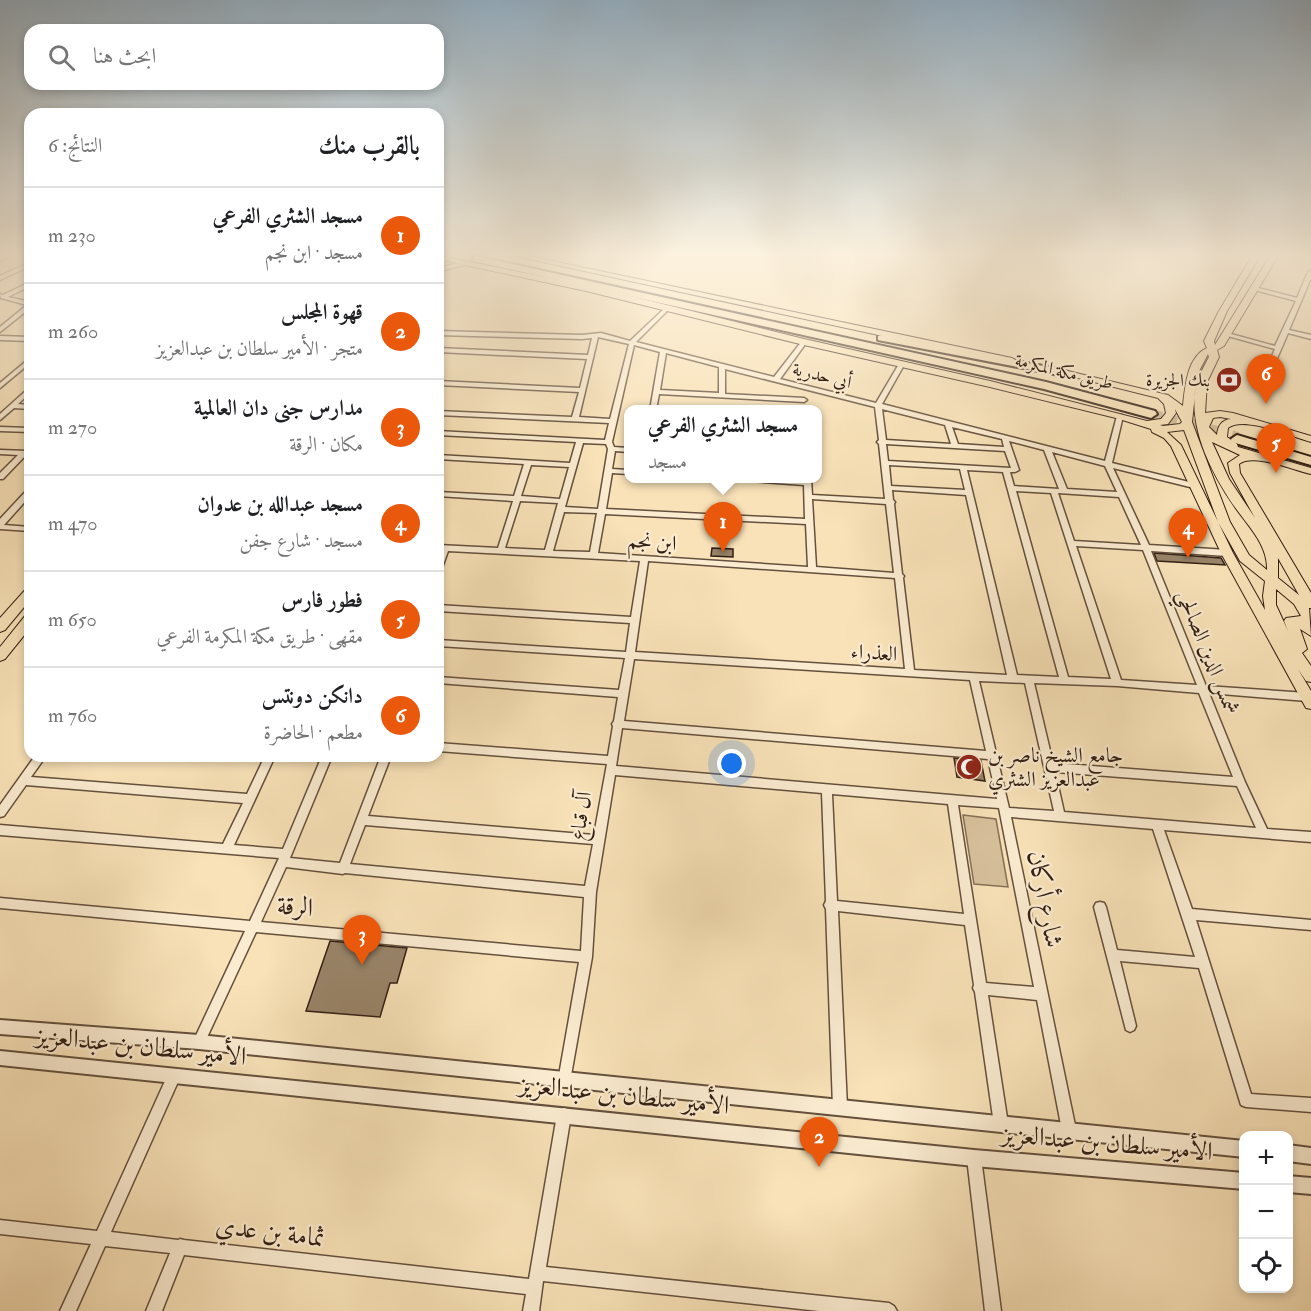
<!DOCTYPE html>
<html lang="ar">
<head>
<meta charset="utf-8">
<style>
	:root { --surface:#fff; --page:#f6f6f6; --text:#202124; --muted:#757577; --line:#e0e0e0; --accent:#ea580c }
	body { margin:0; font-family:"IM FELL Double Pica",Amiri,serif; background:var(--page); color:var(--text); direction:rtl }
	.controls { position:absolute; right:18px; bottom:18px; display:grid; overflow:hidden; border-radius:12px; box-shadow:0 3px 9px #0003 }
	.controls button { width:54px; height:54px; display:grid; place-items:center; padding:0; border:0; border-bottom:2px solid var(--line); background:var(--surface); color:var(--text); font:30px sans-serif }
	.you { position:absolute; left:732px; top:764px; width:21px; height:21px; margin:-15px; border:4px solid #fff; border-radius:50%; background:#1a73e8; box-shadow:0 0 0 9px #1a73e833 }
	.badge { display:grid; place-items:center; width:39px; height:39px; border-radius:50%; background:var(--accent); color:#fff; font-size:20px; font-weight:700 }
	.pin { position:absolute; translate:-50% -50px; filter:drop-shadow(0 2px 3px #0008) }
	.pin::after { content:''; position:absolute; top:32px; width:21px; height:18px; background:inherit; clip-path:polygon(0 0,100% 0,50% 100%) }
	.popup { position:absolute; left:624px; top:405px; width:198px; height:78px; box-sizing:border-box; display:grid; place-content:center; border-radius:12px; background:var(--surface); filter:drop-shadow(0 2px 4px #0005); font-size:20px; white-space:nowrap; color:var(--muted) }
	.popup b { font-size:22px; color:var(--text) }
	.popup::after { content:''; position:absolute; left:50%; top:100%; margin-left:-12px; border:12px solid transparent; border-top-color:var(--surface) }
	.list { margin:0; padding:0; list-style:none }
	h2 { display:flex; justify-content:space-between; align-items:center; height:78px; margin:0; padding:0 24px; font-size:26px }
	h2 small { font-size:20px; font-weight:400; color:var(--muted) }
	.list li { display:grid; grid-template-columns:39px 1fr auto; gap:18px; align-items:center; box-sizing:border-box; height:96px; padding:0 24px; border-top:2px solid var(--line) }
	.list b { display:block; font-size:22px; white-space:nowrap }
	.list p { margin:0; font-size:20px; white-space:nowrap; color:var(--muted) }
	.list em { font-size:20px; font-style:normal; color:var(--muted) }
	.icon { flex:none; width:33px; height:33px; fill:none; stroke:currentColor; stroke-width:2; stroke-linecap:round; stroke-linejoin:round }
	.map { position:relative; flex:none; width:1311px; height:1311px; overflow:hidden; direction:ltr }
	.search { position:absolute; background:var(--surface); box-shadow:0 3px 9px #0003; left:24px; top:24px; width:420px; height:66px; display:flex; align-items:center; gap:15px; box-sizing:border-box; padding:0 21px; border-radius:18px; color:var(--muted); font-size:22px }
	.panel { position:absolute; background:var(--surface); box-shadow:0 3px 9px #0003; left:24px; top:108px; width:420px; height:654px; border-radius:18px; direction:rtl }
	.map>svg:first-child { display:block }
	.green { fill:#d7c19c; stroke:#847058; stroke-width:1.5 }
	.building { fill:#998469; stroke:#321f14; stroke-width:1.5 }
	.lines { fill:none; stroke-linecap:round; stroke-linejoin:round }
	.motorway-tunnel-far1 { stroke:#d1bb97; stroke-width:11; stroke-dasharray:11 5; stroke-linecap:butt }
	.motorway-tunnel { stroke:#d1bb97; stroke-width:14; stroke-dasharray:14 8; stroke-linecap:butt }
	.minor-casing { stroke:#64503d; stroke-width:3 }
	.tertiary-casing { stroke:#64503d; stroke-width:4 }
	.primary-casing { stroke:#321f14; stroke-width:2 }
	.motorway-casing { stroke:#321f14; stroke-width:4 }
	.minor { fill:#fbecd1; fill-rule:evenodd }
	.tertiary { fill:#fbecd1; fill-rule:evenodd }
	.primary { fill:#f9e2b8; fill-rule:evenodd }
	.motorway { fill:#f9e2b8; fill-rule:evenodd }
	.primary-bridge-casing { stroke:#321f14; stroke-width:11; stroke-linecap:butt }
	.primary-bridge { stroke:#f9e2b8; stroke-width:9 }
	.labels { text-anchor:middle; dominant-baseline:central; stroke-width:4.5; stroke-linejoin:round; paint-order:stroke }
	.far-street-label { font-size:18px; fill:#321f14; stroke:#fbecd1 }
	.far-poi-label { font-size:18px; fill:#321f14; stroke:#fbecd1; text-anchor:end }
	.street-label { font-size:21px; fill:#321f14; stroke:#fbecd1 }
	.poi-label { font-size:21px; fill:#321f14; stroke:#fbecd1; text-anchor:start }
	.near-street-label { font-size:26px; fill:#321f14; stroke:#fbecd1 }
</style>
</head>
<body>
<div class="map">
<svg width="1311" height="1311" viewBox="0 0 1311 1311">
	<rect width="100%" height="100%" fill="#f9e2b8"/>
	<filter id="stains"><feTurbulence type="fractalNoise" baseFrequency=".00333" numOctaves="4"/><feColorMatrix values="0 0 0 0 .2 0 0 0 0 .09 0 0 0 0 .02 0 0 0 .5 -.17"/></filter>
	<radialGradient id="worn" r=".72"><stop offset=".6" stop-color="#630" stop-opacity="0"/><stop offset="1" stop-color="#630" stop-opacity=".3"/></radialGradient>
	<polygon class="green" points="963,815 996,819 1008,887 974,884"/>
	<g class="building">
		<polygon points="712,548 733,549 733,557 711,556"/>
		<polygon points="1154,553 1221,558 1225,565 1157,561"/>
		<polygon points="954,758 981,761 985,781 957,777"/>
		<polygon points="330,941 407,948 397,983 390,983 380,1017 306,1011"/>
	</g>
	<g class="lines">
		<g class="motorway-tunnel-far1">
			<polyline points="461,256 476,259"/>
			<polyline points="1151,414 1194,427"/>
		</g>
		<polyline class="motorway-tunnel" points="1189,425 1237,439"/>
		<g class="minor-casing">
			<g id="minor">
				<polygon points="3,256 9,256 0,261 0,257"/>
				<polygon points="23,256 30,256 30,259 24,257"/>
				<polygon points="30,262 30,266 0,280 0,276"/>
				<polygon points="1311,270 1311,278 1289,330 1311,335 1311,339 1288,333 1267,382 1262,383 1261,382 1275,349 1228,336 1231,334 1275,346 1296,301 1251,289 1254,287 1297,298 1308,272"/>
				<polygon points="30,282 30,286 8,297 30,302 30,308 0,332 0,327 27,305 1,298 0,294 3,295"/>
				<path d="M666,307L668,308V310L636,342L774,377L802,341H806V343L780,379L876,403L899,364H903L904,365L882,404L1105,461L1117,416L1118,415H1122L1123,416L1112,463L1197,484L1198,486L1194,488L1113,468L1149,545L1227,550L1231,553L1227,556L1151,551L1206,686L1307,693L1311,696L1310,700L1307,701L1209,693L1245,782L1267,829L1311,832V842L1164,830L1192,909L1311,920V930L1196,920L1251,1094L1311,1098V1112L1246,1107L1241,1105L1199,968L1120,961L1136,1026L1134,1030L1130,1032L1126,1030L1094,907L1096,903L1100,902L1104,903L1106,907L1117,950L1195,957L1153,829L1011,817L1076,1130L1074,1135L1069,1137L1064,1135L1062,1130L1037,1000L988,995L1008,1124L1006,1129L1001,1131L996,1129L994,1124L975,992L973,988L974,985L965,925L838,911L847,1107L845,1112L840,1114L835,1112L833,1107L826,909L824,905L826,901L822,793L615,775L596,892L592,957L570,1081L569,1086L564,1087L559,1086L558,1081L579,962L256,932L203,1046L199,1048L195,1046L193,1042L245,931L0,908V898L250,921L279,858L0,835V825L223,844L243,803L26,785L4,816L0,817V805L35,756H46L31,777L247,794L265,756H275L234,845L283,849L322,756H332L290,858L340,863L381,756H391L368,816L594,835L607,764L438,751V743L608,756L613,726L612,724L614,721L618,697L438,683V677L619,690L625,658L438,646V640L626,652L630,623L438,611V605L631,617L640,561L448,551L442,568L438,571V556L440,551H438V545L498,548L513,501L438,496V492L514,496L524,464L438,459V455L570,463L576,442L438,435V431L605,440L609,423L438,415V411L572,417L579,392L438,385V381L580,388L587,359L438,352V348L588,355L592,338L582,339L438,335V331L582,335L601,333L630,341ZM598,337L629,344L610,419L579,417ZM634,345L660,352L650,410H656L659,394L804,402L807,400L804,398L725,394V369L875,407L879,440L877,442L879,444L885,499L812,495L811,478H803V481L774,478H732L735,480L804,485L805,519L606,509L612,473L628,474V470L612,469L615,451L628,452V448L614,447L612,442ZM666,353L719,367V393L660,390ZM882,409L945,425L951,444L886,440ZM952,427L1002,439L1004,447L958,444ZM1009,441L1044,450L1059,489L1014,486L1010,472H1015L1019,470ZM583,443L606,444L608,449L598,509L565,507ZM886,444L1005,451L1011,468L888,461ZM1052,452L1105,466L1117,492L1067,489ZM531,465L569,467L560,499L521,496ZM889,465L960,469L965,490L891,486ZM967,470L1003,472L1059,677L1017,675ZM892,490L966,495L1007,675L914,670L903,578L904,576L902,574L894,504L895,502L893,500ZM1016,491L1051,493L1111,679L1068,677ZM1058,493L1119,497L1141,545L1074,541ZM812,499L886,504L894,573L816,567ZM520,501L558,503L545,550L505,548ZM564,512L597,513L590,552L553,551ZM605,514L806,524L808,567L598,553ZM1076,546L1143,550L1197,685L1121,680ZM648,561L895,578L905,669L635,652ZM634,659L970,680L986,751L624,721ZM979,681L1025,683L1054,811L1009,808ZM1034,683L1117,686L1199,693L1233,777L1053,763ZM622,728L988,759L997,799L616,766ZM1055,772L1237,786L1256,828L1064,812ZM832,794L948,804L964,914L837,901ZM958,805L999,808L1034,987L986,983ZM365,825L593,844L585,886L350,864ZM286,867L343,874L345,873L584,897L581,951L261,922Z"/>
				<polygon points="0,336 30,337 30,341 0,340"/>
				<polygon points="30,358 30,363 0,388 0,383"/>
				<polygon points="30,387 30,393 18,404 30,405 30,409 14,408 0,420 0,414"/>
				<polygon points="0,427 30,428 30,432 0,431"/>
				<polygon points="0,450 28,451 30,451 30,455 26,455 3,479 0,479 0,473 18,455 0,454"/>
				<polygon points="27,490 30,490 30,496 4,525 30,527 30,531 0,529 0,519"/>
				<polygon points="175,1069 180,1070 181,1075 111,1232 178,1240 180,1239 184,1240 529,1279 557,1115 559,1110 564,1108 569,1110 571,1115 546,1267 889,1303 894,1306 897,1311 819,1311 543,1281 539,1311 523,1311 526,1294 184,1255 162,1311 146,1311 170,1253 105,1246 76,1311 60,1311 91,1244 0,1234 0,1220 97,1231 170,1070"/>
				<polygon points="974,1151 979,1153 981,1158 1001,1311 985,1311 967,1158 969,1153"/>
			</g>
		</g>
		<g class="tertiary-casing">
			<g id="tertiary">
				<polygon points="0,1020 199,1035 1244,1141 1244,1157 199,1049 0,1034"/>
				<polygon points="0,1051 974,1150 1244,1173 1244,1189 974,1166 0,1065"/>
				<polygon points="1288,1145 1311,1148 1311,1164 1288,1161"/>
				<polygon points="1288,1176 1311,1178 1311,1194 1288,1192"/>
			</g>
		</g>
		<g class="primary-casing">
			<g id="primary">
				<path d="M438,256L586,285L804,339L990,381L1147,421L1161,419L1166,413L1164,404L1158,398L1046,370L1051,367L1168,395L1183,406C1185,387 1187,357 1207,348L1204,341L1219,311L1252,256H1260L1227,311L1214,341L1215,345L1270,256H1278L1224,346L1217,350L1219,357L1207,382L1205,413L1220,411L1233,413L1311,436V442C1293,437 1243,415 1228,428L1227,437L1237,444L1238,447L1311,468V474C1293,470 1254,453 1239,464L1240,473L1311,593V608H1309L1311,636L1300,629L1307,649L1302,653L1311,666V682L1306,681L1298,669L1311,691V709L1306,708L1221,553L1171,446L1164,438L1152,432L1151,429L1116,418L990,387L804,345L586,291L465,265L438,272V268L457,263L438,259ZM1208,354L1209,357C1205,365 1200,373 1197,382C1186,425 1212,475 1237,510C1250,528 1268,546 1267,570L1249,555L1230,522L1192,422L1197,375ZM1175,409L1182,422L1180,424L1163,426L1160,425L1168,424L1176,413ZM1220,417L1231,419C1221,420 1218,426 1217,435L1209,427L1213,418ZM1184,430L1218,522L1240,561L1265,581L1263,596L1265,610L1233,553L1181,445L1167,432ZM1212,442L1240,455L1228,463L1230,473L1255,518L1229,479ZM1278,558L1299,595L1278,578ZM1276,589L1294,604L1301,616L1286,618L1284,621L1288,631L1276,605Z"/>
				<polygon points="515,256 529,256 1012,358 1017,361 1012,364"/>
				<polygon points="30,588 30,600 5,630 0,632 0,618 26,589"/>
				<polygon points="30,614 30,628 5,659 0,661 0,647 25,616"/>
			</g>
		</g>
		<g class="motorway-casing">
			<g id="motorway">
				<polygon points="476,256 1046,382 1155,411 1157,414 1151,418 1044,389 473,261 473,257"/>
				<polygon points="882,335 1064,370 1070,373 1064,376 878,340 878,336"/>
				<polygon points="1237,435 1311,457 1311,465 1232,442 1231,439"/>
			</g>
		</g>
		<use href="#minor" class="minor"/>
		<use href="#tertiary" class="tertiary"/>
		<use href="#primary" class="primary"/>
		<use href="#motorway" class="motorway"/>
		<g class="primary-bridge-casing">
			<polyline id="primary-bridge" points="438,261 446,256"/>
		</g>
		<use href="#primary-bridge" class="primary-bridge"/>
	</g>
	<linearGradient id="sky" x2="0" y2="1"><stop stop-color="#93acbe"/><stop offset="0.58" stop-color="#fcf2df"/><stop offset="1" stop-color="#fcf2df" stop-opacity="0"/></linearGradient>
	<rect width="1311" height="439" fill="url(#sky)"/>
	<defs>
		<g id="bank-disc" transform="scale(1.35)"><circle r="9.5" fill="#8f2418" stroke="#fbecd1"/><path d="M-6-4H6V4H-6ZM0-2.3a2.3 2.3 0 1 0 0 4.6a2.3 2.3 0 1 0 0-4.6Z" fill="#fff"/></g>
		<g id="mosque-disc" transform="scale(1.35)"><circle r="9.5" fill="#8f2418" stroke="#fbecd1"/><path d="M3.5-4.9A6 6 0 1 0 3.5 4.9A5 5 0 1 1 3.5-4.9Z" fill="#fff"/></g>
	</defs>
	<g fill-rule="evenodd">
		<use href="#bank-disc" x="1229" y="380"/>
		<use href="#mosque-disc" x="969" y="767"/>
	</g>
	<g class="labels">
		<g class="far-street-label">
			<text transform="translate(1064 372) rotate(14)">طريق مكة المكرمة</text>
			<text transform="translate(822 376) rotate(14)">أبي حدرية</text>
		</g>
		<g class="far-poi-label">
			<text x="1210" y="380">بنك الجزيرة</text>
		</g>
		<g class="street-label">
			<text transform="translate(652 542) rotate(4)">ابن نجم</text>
			<text transform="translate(1208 652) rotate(68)">شمس الدين الصالحي</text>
			<text transform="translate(874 653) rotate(4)">العذراء</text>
			<text transform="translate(581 816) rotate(-81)">آل قباع</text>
		</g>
		<g class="poi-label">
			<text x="988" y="755">جامع الشيخ ناصر بن<tspan x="988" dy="24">عبدالعزيز الشثري</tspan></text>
		</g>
		<g class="near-street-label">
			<text transform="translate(1045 899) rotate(79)">شارع أركان</text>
			<text transform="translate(295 907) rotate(5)">الرقة</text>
			<text transform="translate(141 1046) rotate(6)">الأمير سلطان بن عبدالعزيز</text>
			<text transform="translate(624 1095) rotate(6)">الأمير سلطان بن عبدالعزيز</text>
			<text transform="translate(1107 1143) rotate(5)">الأمير سلطان بن عبدالعزيز</text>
			<text transform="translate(270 1232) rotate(7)">ثمامة بن عدي</text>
		</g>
	</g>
	<rect width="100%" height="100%" filter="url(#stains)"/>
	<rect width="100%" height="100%" fill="url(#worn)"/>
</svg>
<div class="controls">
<button>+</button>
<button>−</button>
<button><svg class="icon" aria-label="locate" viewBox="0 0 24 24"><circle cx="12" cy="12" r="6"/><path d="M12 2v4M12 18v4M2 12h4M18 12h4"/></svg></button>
</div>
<div class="you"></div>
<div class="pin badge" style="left:723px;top:552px">1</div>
<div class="popup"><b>مسجد الشثري الفرعي</b>مسجد</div>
<div class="pin badge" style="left:819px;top:1167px">2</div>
<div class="pin badge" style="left:362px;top:965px">3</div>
<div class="pin badge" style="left:1188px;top:558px">4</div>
<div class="pin badge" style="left:1276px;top:473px">5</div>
<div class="pin badge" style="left:1266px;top:404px">6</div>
<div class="search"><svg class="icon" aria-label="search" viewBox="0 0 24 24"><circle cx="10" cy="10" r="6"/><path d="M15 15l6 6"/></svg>ابحث هنا</div>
<section class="panel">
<h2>بالقرب منك<small>النتائج: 6</small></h2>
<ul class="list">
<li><span class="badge">1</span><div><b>مسجد الشثري الفرعي</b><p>مسجد · ابن نجم</p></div><em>230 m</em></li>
<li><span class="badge">2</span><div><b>قهوة المجلس</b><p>متجر · الأمير سلطان بن عبدالعزيز</p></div><em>260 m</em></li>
<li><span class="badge">3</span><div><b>مدارس جنى دان العالمية</b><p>مكان · الرقة</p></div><em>270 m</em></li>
<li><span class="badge">4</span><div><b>مسجد عبدالله بن عدوان</b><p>مسجد · شارع جفن</p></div><em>470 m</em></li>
<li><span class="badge">5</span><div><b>فطور فارس</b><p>مقهى · طريق مكة المكرمة الفرعي</p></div><em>650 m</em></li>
<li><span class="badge">6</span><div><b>دانكن دونتس</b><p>مطعم · الحاضرة</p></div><em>760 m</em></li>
</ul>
</section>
</div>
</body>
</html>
